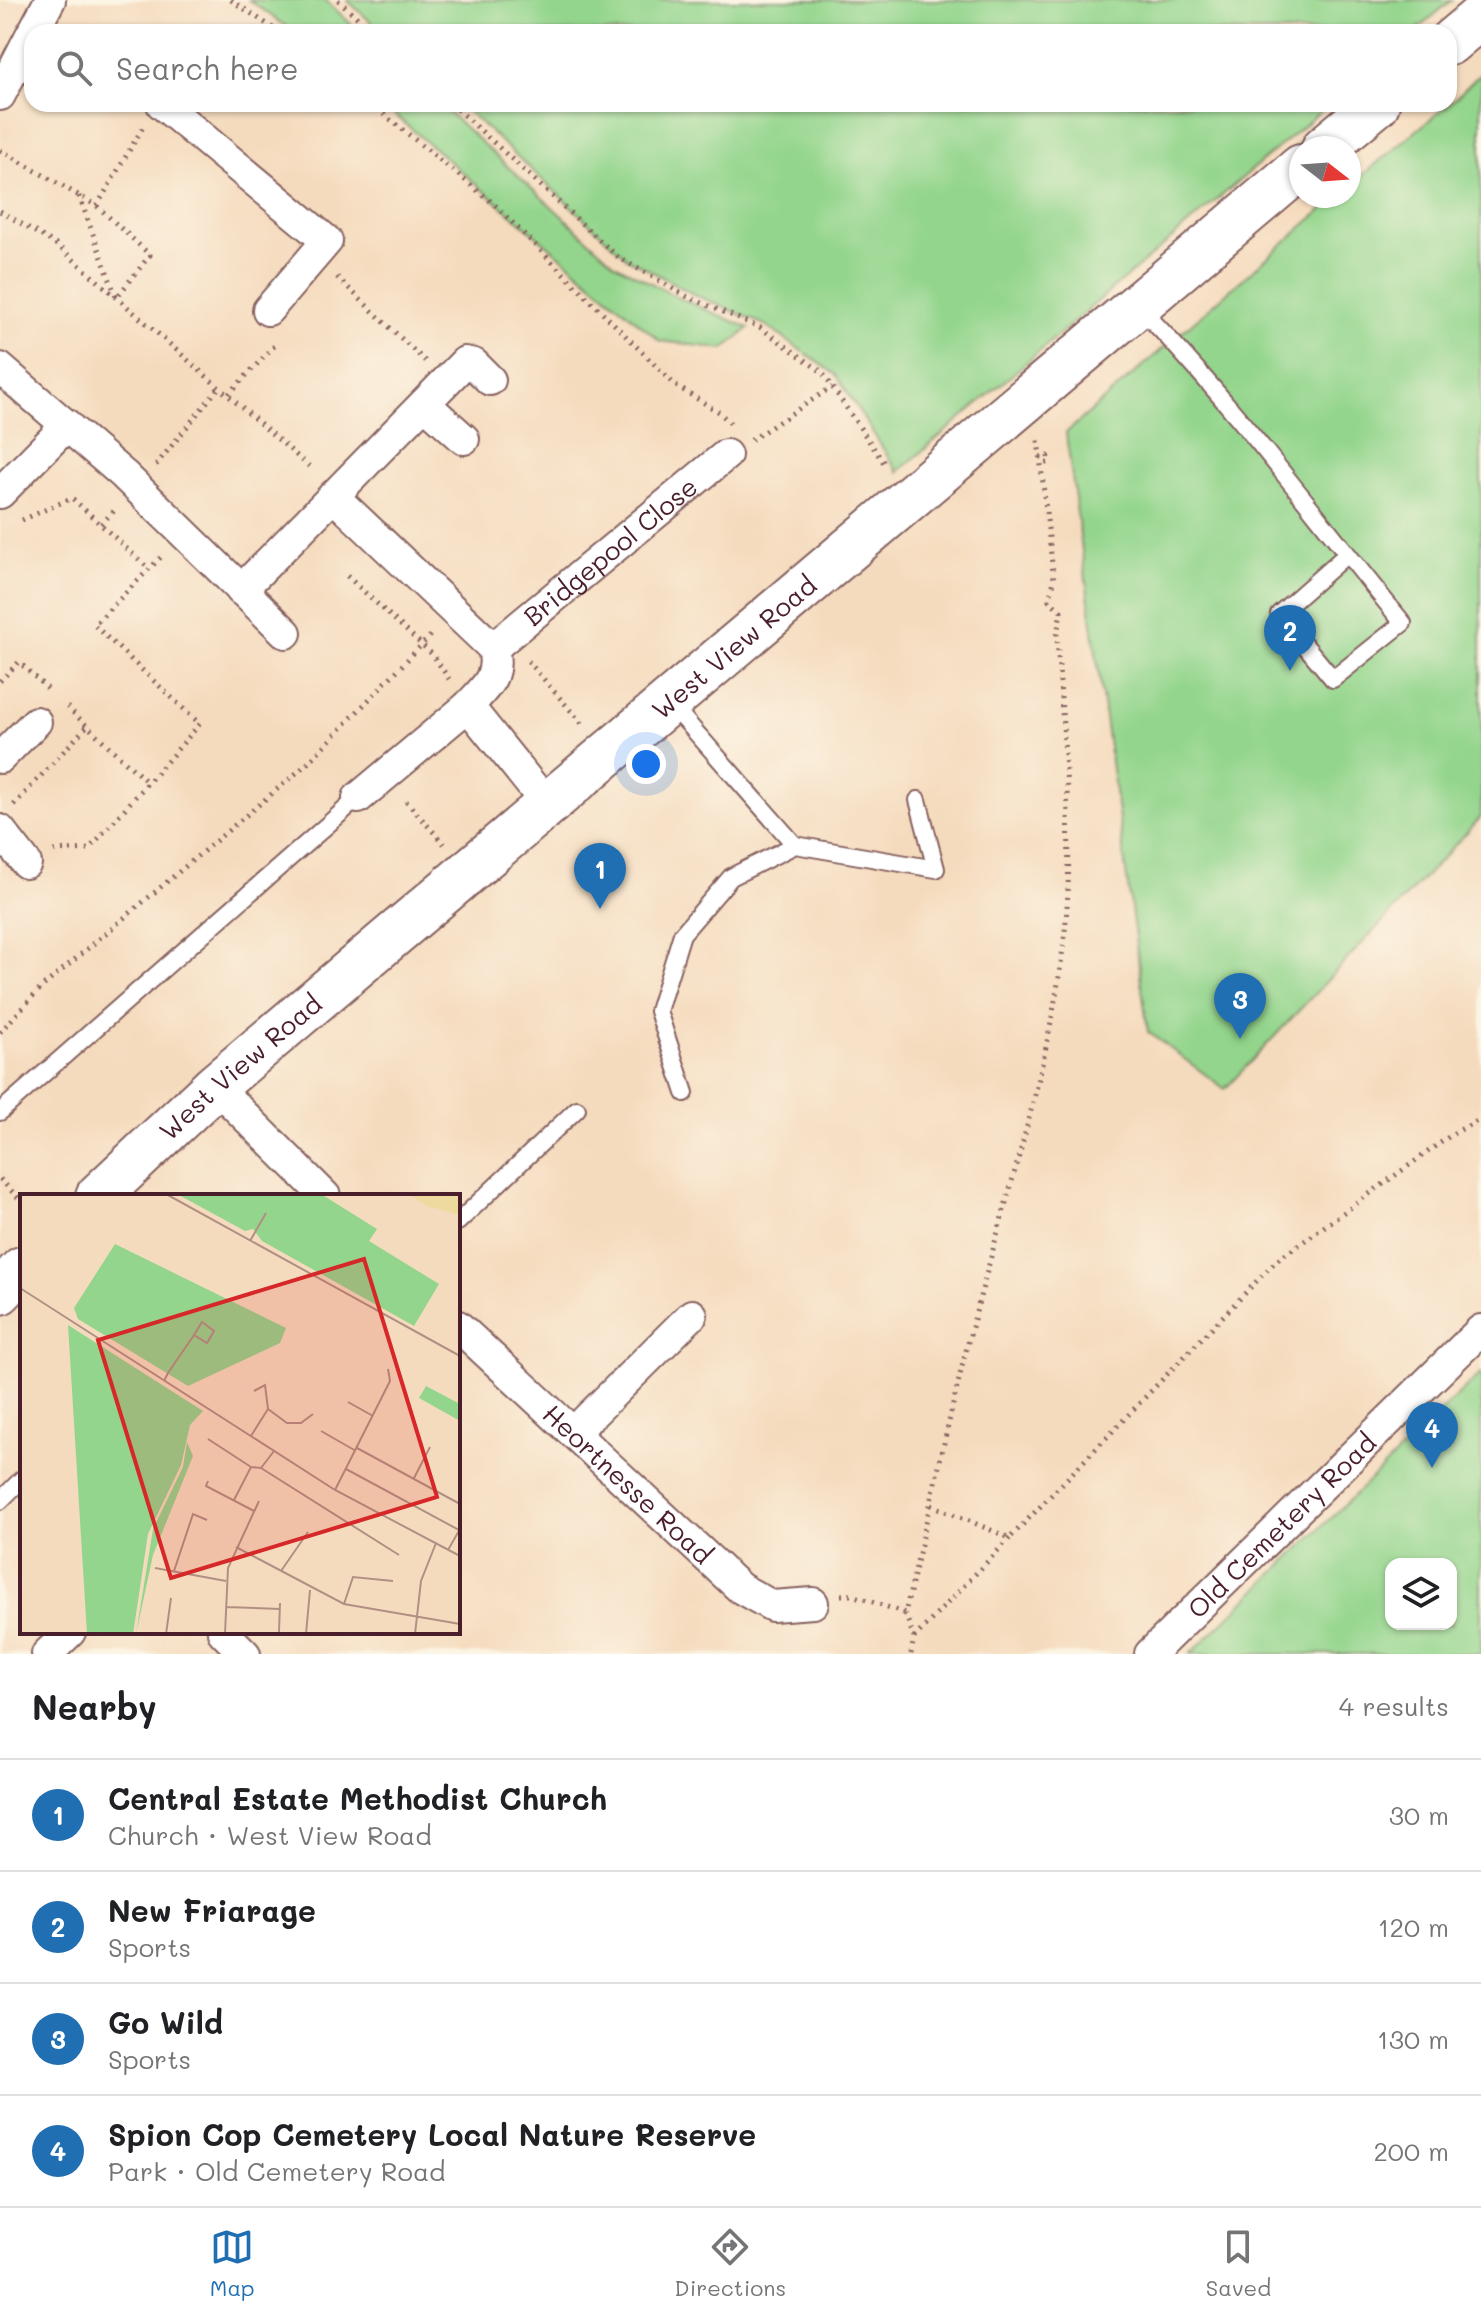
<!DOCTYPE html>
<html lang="en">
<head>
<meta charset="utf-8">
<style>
	:root { --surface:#fff; --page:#f6f6f6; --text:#202124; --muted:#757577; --line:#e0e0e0; --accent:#1f6fb2 }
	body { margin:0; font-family:Mali,sans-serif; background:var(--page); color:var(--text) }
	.controls { position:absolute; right:24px; bottom:24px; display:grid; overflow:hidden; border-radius:16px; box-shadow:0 2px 6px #0004 }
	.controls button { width:72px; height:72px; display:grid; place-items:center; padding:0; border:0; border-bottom:2px solid var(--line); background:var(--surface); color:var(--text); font:40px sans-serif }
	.compass { position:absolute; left:1289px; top:136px; width:72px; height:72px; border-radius:50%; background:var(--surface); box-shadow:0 2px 6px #0004; rotate:107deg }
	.you { position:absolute; left:646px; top:764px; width:28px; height:28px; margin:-20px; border:6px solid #fff; border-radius:50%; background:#1a73e8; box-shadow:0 0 0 12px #1a73e833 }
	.badge { display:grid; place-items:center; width:52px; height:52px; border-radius:50%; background:var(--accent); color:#fff; font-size:26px; font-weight:700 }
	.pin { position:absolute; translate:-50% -66px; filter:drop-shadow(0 2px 4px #0008) }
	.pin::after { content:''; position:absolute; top:42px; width:28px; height:24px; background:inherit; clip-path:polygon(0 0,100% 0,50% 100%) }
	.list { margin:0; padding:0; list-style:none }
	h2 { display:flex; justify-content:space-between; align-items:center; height:104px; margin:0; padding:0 32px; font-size:34px }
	h2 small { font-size:26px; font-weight:400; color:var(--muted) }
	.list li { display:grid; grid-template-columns:52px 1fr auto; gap:24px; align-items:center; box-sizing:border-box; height:112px; padding:0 32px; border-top:2px solid var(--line) }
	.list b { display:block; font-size:30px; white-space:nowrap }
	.list p { margin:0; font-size:26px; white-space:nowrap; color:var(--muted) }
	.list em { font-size:26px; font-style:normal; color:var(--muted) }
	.icon { flex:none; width:44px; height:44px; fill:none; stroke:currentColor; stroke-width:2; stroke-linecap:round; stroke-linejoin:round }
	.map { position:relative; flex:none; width:1481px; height:1654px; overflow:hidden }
	.search { position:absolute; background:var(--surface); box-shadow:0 2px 6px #0004; left:24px; right:24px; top:24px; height:88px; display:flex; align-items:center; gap:20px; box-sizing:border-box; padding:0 28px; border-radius:24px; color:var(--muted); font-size:30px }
	.sheet { height:552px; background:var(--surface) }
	nav { display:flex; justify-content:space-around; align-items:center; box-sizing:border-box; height:112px; border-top:2px solid var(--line); background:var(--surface); font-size:22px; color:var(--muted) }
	nav a { display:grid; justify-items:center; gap:4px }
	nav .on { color:var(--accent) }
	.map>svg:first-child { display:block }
	.green { fill:#93d58c; stroke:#6e7a5c; stroke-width:2; fill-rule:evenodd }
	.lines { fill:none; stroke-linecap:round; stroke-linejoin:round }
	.lane-casing { stroke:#86615e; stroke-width:20 }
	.street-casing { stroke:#86615e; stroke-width:34 }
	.primary-casing { stroke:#86615e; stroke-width:48 }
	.path { stroke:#86615e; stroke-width:5; stroke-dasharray:2 6; stroke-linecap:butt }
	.lane { stroke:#fff; stroke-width:16 }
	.street { stroke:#fff; stroke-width:30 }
	.primary { stroke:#fff; stroke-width:44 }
	.labels { text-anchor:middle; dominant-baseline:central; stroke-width:7; stroke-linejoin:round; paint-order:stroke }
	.street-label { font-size:26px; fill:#4a1f2b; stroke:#fcf5e5 }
	.inset-road { fill:none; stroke:#b19083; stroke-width:2 }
	.view { fill:#d62828; fill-opacity:0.15; stroke:#d62828; stroke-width:4 }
	.inset-edge { fill:none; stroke:#4a1f2b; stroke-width:4 }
</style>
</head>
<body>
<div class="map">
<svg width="1481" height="1654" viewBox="0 0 1481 1654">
	<rect width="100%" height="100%" fill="#fcf5e5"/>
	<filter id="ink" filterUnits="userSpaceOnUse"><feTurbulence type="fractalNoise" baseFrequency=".0125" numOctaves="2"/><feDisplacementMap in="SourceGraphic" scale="16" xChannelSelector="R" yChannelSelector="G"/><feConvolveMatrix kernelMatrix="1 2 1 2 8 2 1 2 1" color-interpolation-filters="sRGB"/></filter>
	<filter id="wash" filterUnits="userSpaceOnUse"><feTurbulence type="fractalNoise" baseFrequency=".006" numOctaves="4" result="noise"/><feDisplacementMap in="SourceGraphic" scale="32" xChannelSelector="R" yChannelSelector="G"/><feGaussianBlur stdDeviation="1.8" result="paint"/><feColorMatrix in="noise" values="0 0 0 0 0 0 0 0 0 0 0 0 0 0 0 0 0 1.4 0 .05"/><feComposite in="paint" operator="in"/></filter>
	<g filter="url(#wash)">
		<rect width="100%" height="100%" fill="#f5dbbe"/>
		<g class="green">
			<polygon points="249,0 325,0 360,32 294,32"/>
			<polygon points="347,0 1452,0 1414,32 382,32"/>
			<polygon points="1481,73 1481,817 1225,1089 1148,1032 1066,433 1338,196 1349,196 1349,186 1449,104"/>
			<polygon points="382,104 439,104 615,264 679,298 749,328 724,349 660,341"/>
			<polygon points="460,104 1329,104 898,472 836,375 765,325 695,295 627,258"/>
			<path d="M1481,1373V1654H1190ZM1391,1564H1451V1624H1391Z"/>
		</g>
	</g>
	<g filter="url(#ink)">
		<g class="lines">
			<g class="lane-casing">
				<g id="lane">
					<path d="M1138,306C1234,404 1316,517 1403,623L1333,679L1279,614L1347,554"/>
					<polyline points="670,703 795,845"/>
					<polyline points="685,1093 658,1011 682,934 731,877 795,845 936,869 918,800"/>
					<polyline points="0,1112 358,798"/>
					<polyline points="458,1222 577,1109"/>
					<polyline points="0,1501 22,1479"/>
				</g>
			</g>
			<g class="street-casing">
				<g id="street">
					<polyline points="33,32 50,0"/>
					<polyline points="0,95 32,33"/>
					<polyline points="162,104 327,241 268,310"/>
					<polyline points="0,368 124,475 286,633"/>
					<polyline points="425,404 464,439"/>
					<polyline points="0,493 67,425"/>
					<path d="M333,496L493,648C500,676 486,687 468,706L549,807"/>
					<polyline points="241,590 465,362 474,364 490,380"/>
					<path id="s1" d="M493,648L726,455"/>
					<polyline points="0,758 36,722"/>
					<polyline points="358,798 468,706"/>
					<polyline points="0,830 26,863"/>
					<polyline points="215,1086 325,1196"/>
					<path id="s2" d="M458,1326L740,1588L772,1606L813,1603"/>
					<polyline points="574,1432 692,1315"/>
					<polyline points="223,1632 245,1654"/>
					<polyline points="47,1654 70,1632"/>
					<path id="s3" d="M1150,1654L1481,1330"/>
				</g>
			</g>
			<g class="primary-casing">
				<g id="primary">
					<polyline points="1449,43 1481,16"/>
					<polyline points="1324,148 1377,104"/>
					<path id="s4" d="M98,1196L215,1086L1301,167"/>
					<polyline points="0,1292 22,1269"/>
				</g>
			</g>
			<g class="path">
				<polyline points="231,0 279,32"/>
				<polyline points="338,0 373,32"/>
				<polyline points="371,104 493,203 676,386 719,412 731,424"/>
				<polyline points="452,104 618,257 686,296 761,328 822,372 886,466"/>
				<polyline points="0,150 97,206 150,255 117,297"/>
				<polyline points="79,196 116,296"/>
				<polyline points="97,206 143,127"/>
				<polyline points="0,211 57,245 313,470"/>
				<polyline points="337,277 425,361"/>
				<polyline points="229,394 278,342"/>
				<polyline points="751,440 832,387"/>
				<polyline points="1040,457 1048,456 1049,463 1041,464"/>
				<polyline points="156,465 220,386"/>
				<polyline points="22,520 72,498 149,569"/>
				<polyline points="101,524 114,511"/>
				<polyline points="347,576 433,655 449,679"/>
				<polyline points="528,661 584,726"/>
				<polyline points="0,681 19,662 51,692"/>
				<polyline points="67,707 148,783"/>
				<polyline points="406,801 444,844"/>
				<polyline points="14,805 87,726"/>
				<polyline points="54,851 89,849 200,724 94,625 162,556"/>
				<polyline points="0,1032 42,987 306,765 434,632"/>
				<polyline points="0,1179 22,1202"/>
				<polyline points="931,1505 1010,1538 1275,1262 1454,1133 1481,1119"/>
				<polyline points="841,1595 852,1595 905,1613"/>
				<polyline points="914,1638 1010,1538"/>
				<path d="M911,1654L914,1638L905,1613C930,1510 951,1404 979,1301C1012,1176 1051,1061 1065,931C1075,834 1062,732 1057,635L1061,611L1049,600L1054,581L1038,440"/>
			</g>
			<use href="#lane" class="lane"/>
			<use href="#street" class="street"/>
			<use href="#primary" class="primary"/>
		</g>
	</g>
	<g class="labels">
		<g class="street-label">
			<text stroke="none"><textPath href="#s1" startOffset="152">Bridgepool Close</textPath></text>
			<text stroke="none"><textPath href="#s4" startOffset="840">West View Road</textPath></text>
			<text stroke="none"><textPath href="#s4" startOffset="192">West View Road</textPath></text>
			<text stroke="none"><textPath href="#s2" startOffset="232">Heortnesse Road</textPath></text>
			<text stroke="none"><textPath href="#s3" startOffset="184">Old Cemetery Road</textPath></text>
		</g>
	</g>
	<g transform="translate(20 1194)">
		<rect width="440" height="440" fill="#f5dbbe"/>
		<path d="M157,0H301L357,35L349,47L419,90L394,132L242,47L233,35L225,37ZM95,50L266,134L260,149L168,192L58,125L54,114ZM48,131L183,217L170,231L161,271L128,340L113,440H67ZM406,192L440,210V227L399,204ZM167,248L173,262L133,361L116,440L133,335L163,273Z" fill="#93d58c"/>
		<path d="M389,0H440V21L407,12Z" fill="#eeda9e"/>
		<path class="inset-road" d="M146,0L440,162M230,47L246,19M0,94L315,296L440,362M144,187L148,179L174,141L182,128L194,137L187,149L174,141M234,197L245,191L248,215L267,229H281L293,220M328,208L353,222M301,237L336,257M231,242L248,215M188,245L231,273M337,254L440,310M241,274L379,361M326,275L439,336M394,284L410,253M188,287L186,292L234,317M315,296L370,187L368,175M214,306L231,273L241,274L254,257M216,353L324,410L440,430M428,356L440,335M135,374L206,387M154,377L173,320L187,326M261,377L288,338M324,410L333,383L373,387M206,413L260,415M259,438L260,409M146,440L151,404M205,440L208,374L239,307M286,440L290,396M395,440L401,387L416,349"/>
		<path class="view" d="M344,65L417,303L151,384L78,146Z"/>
		<rect width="440" height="440" class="inset-edge"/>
	</g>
</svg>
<div class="controls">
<button><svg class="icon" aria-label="layers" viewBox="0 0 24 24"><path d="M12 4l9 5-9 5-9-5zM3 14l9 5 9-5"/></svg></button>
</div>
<svg class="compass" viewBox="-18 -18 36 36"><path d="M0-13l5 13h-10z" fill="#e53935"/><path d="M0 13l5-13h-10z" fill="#757577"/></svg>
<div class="you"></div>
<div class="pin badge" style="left:600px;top:909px">1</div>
<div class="pin badge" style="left:1290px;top:671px">2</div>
<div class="pin badge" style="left:1240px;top:1039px">3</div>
<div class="pin badge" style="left:1432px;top:1468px">4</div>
<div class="search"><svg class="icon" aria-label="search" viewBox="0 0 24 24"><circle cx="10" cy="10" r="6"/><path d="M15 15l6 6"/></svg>Search here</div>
</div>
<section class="sheet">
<h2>Nearby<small>4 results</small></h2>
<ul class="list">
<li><span class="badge">1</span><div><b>Central Estate Methodist Church</b><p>Church · West View Road</p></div><em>30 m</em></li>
<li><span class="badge">2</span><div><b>New Friarage</b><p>Sports</p></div><em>120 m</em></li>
<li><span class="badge">3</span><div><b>Go Wild</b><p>Sports</p></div><em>130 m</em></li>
<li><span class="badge">4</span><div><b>Spion Cop Cemetery Local Nature Reserve</b><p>Park · Old Cemetery Road</p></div><em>200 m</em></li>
</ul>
</section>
<nav>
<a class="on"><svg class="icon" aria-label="map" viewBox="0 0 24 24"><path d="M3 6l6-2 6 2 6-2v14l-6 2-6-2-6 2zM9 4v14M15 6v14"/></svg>Map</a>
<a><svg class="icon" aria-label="directions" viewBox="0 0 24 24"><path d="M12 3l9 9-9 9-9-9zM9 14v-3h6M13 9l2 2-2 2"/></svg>Directions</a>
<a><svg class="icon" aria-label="saved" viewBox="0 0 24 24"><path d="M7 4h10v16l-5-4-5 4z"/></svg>Saved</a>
</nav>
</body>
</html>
